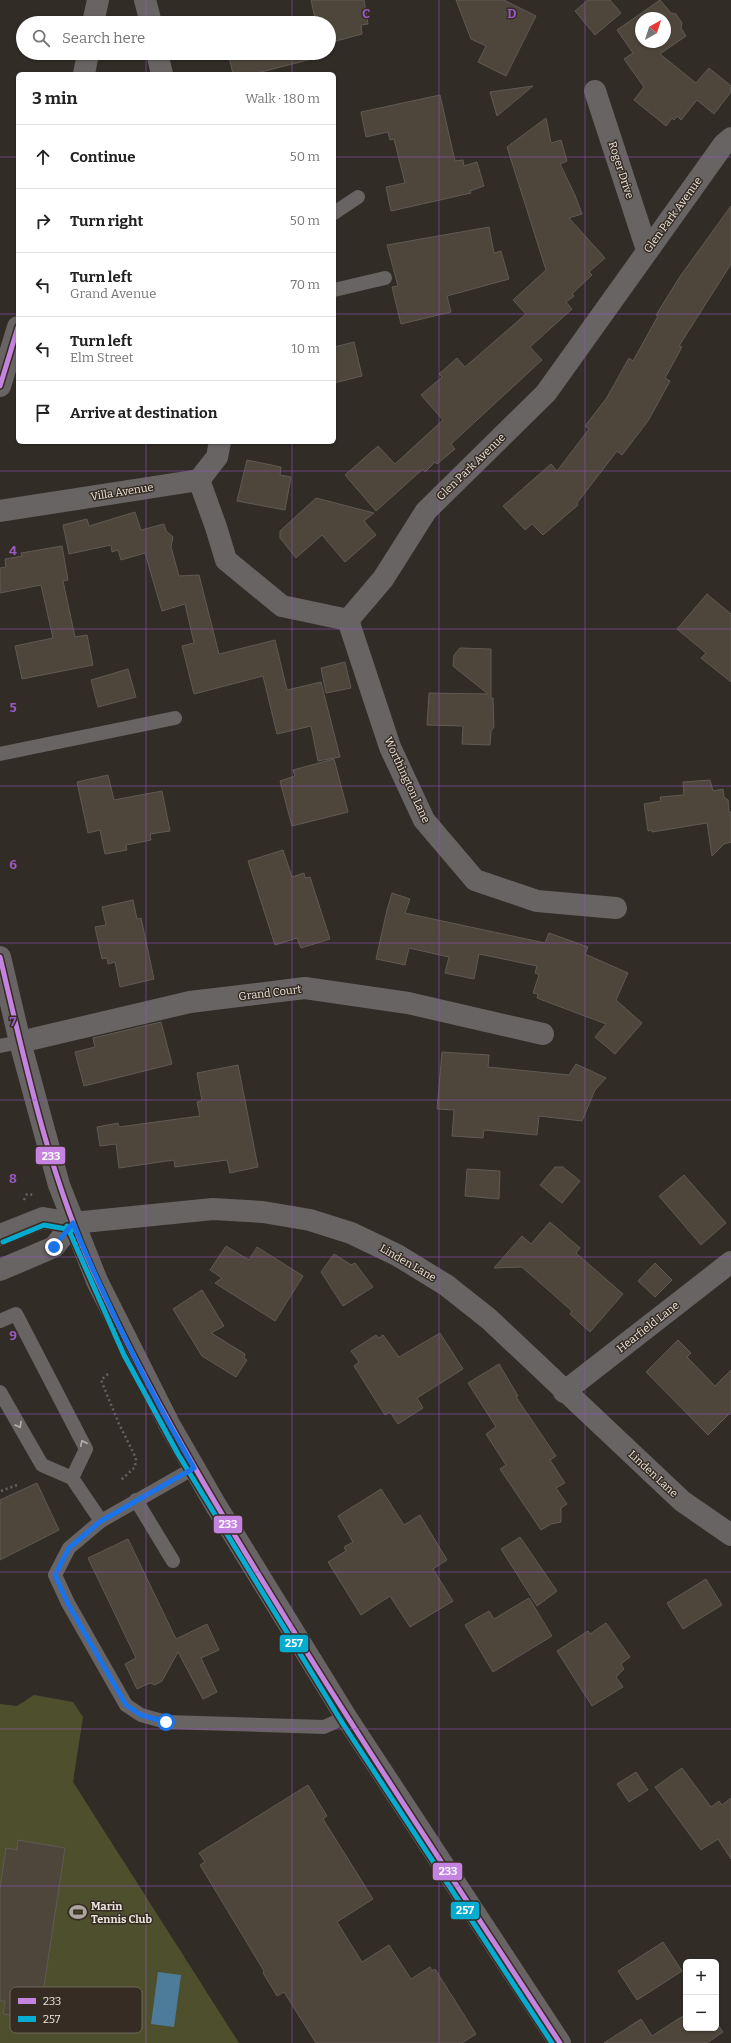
<!DOCTYPE html>
<html lang="en">
<head>
<meta charset="utf-8">
<style>
	:root { --surface:#fff; --page:#f2f2f2; --text:#222; --muted:#767676; --line:#e0e0e0 }
	body { margin:0; font-family:Bitter,serif; background:var(--page); color:var(--text) }
	.controls { position:absolute; right:12px; bottom:12px; display:grid; overflow:hidden; border-radius:6px; box-shadow:0 1px 3px #0004 }
	.controls button { width:36px; height:36px; display:grid; place-items:center; padding:0; border:0; border-bottom:1px solid var(--line); background:var(--surface); color:var(--text); font:20px sans-serif }
	.compass { position:absolute; left:635px; top:12px; width:36px; height:36px; border-radius:50%; background:var(--surface); box-shadow:0 1px 3px #0004; rotate:39deg }
	.stop { position:absolute; width:12px; height:12px; margin:-9px; border:3px solid #1a73e8; border-radius:50%; background:#fff }
	.stop.end { background:#1a73e8; border-color:#fff; box-shadow:0 1px 4px #0008 }
	.list { margin:0; padding:0; list-style:none }
	h2 { display:flex; justify-content:space-between; align-items:center; height:52px; margin:0; padding:0 16px; font-size:17px }
	h2 small { font-size:13px; font-weight:400; color:var(--muted) }
	.list li { display:grid; grid-template-columns:26px 1fr auto; gap:12px; align-items:center; box-sizing:border-box; height:64px; padding:0 16px; border-top:1px solid var(--line) }
	.list b { display:block; font-size:15px; white-space:nowrap }
	.list p { margin:0; font-size:13px; white-space:nowrap; color:var(--muted) }
	.list em { font-size:13px; font-style:normal; color:var(--muted) }
	.icon { flex:none; width:22px; height:22px; fill:none; stroke:currentColor; stroke-width:2; stroke-linecap:round; stroke-linejoin:round }
	.map { position:relative; flex:none; width:731px; height:2043px; overflow:hidden }
	.search { position:absolute; background:var(--surface); box-shadow:0 1px 3px #0004; left:16px; top:16px; width:320px; height:44px; display:flex; align-items:center; gap:10px; box-sizing:border-box; padding:0 14px; border-radius:22px; color:var(--muted); font-size:15px }
	.panel { position:absolute; background:var(--surface); box-shadow:0 1px 3px #0004; left:16px; top:72px; width:320px; height:372px; border-radius:6px }
	.map>svg:first-child { display:block }
	.green { fill:#4e502d }
	.water { fill:#4d7c9b }
	.building { fill:#4e463b; stroke:#5f5a55; fill-rule:evenodd }
	.lines { fill:none; stroke-linecap:round; stroke-linejoin:round }
	.path { stroke:#65625f; stroke-width:2.5; stroke-dasharray:2 3; stroke-linecap:butt }
	.service { stroke:#686464; stroke-width:14 }
	.minor { stroke:#686464; stroke-width:22 }
	.tertiary { stroke:#686464; stroke-width:22 }
	.bus-1-casing { stroke:#362c23; stroke-width:8 }
	.bus-2-casing { stroke:#362c23; stroke-width:8 }
	.bus-1 { stroke:#c483df; stroke-width:5 }
	.bus-2 { stroke:#06acd0; stroke-width:5 }
	.oneway { stroke:#b7b1ad }
	.route { stroke:#1a73e8; stroke-width:5 }
	.grid { fill:none; stroke:#975ac7; stroke-width:1; stroke-opacity:0.55 }
	.labels { text-anchor:middle; dominant-baseline:central; stroke-width:3; stroke-linejoin:round; paint-order:stroke }
	.street-label { font-size:11px; fill:#ebe5de; stroke:#362c23 }
	.poi-label { font-size:11px; font-weight:bold; fill:#ebe5de; stroke:#362c23; text-anchor:start }
	.key { fill:#362c23; stroke:#6c645b; stroke-width:1 }
	.key-label { font-size:11px; fill:#ebe5de }
	.grid-label { font-size:13px; text-anchor:middle; font-weight:bold; fill:#975ac7; stroke:#362c23; stroke-width:3; stroke-linejoin:round; paint-order:stroke }
	.line-badge { stroke:#362c23; stroke-width:1.5 }
	.badge-label { font-size:11px; text-anchor:middle; font-weight:bold; fill:#fff }
</style>
</head>
<body>
<div class="map">
<svg width="731" height="2043" viewBox="0 0 731 2043">
	<rect width="100%" height="100%" fill="#322c27"/>
	<polygon class="green" points="34,1695 73,1702 83,1717 73,1782 239,2043 0,2043 0,1704 17,1706"/>
	<polygon class="water" points="158,1972 181,1975 174,2027 151,2024"/>
	<g class="building">
		<polygon points="311,0 364,0 368,24 361,25 362,34 329,43 329,23 316,23"/>
		<polygon points="456,0 504,0 536,16 506,76 478,62 486,46 471,39"/>
		<polygon points="588,0 610,0 621,13 595,35 575,11"/>
		<path d="M660,0L671,13L676,14L682,23L681,28L686,36L660,54L696,83L709,68L731,86V92L714,114L697,100L681,120L677,116L674,120L672,118L666,126L634,100L644,87L624,59L633,53L617,30ZM641,18H665V42H641Z"/>
		<polygon points="228,53 307,53 308,60 253,74 233,74"/>
		<polygon points="533,86 497,116 490,92"/>
		<polygon points="440,95 455,161 463,160 464,166 477,162 484,186 470,191 471,193 391,211 386,187 405,183 394,139 390,140 388,132 366,137 361,112"/>
		<polygon points="546,118 551,143 561,140 567,161 560,164 575,195 582,214 569,218 605,258 589,272 592,275 572,294 574,296 566,302 572,309 530,347 542,360 451,444 455,449 437,464 435,462 425,472 423,469 376,511 345,475 378,446 395,464 443,420 421,395 442,377 439,374 457,358 465,367 526,314 513,300 546,270 507,147"/>
		<polygon points="731,206 731,264 679,346 682,347 665,378 670,381 648,421 622,455 617,451 577,503 578,505 543,535 532,524 525,530 503,506 551,464 557,471 589,429 585,426 606,399 629,358 633,361 658,316 656,315 681,275"/>
		<polygon points="489,227 494,253 501,251 509,279 447,296 451,312 401,324 392,287 398,286 387,245"/>
		<polygon points="354,342 362,376 334,383 334,347"/>
		<polygon points="247,460 281,467 280,475 291,477 285,510 237,501"/>
		<polygon points="316,498 374,513 364,521 376,535 345,562 322,535 296,558 280,538 280,531"/>
		<polygon points="135,512 141,530 164,524 166,531 173,537 171,547 179,576 199,575 219,654 275,640 287,690 321,682 340,757 318,761 311,726 277,734 263,676 194,694 182,646 194,643 185,604 162,611 145,553 121,560 118,550 112,552 111,545 69,554 63,525 87,519 89,526"/>
		<polygon points="62,546 68,580 63,581 75,637 87,635 93,665 22,679 15,646 53,638 41,585 0,593 0,568 6,567 5,559 22,556 21,553"/>
		<polygon points="707,594 731,614 731,682 701,658 706,653 677,629"/>
		<polygon points="460,648 491,649 491,698 493,698 494,727 491,731 490,745 462,744 463,726 427,725 429,693 488,694 453,666 454,655"/>
		<polygon points="345,662 351,688 326,693 321,668"/>
		<polygon points="128,669 136,697 98,707 91,680"/>
		<polygon points="334,759 348,812 292,826 280,781 295,776 293,770"/>
		<polygon points="108,775 114,800 162,791 170,831 150,834 151,840 126,845 127,850 105,854 100,830 88,833 77,782"/>
		<polygon points="710,780 713,791 723,789 724,797 728,800 729,812 731,812 731,842 724,844 712,856 707,823 652,832 652,830 648,831 644,804 661,801 660,797 684,795 683,782"/>
		<polygon points="283,850 292,877 304,873 305,878 310,877 330,939 301,948 297,938 275,945 248,861"/>
		<polygon points="392,893 410,899 405,913 545,943 549,933 588,947 585,954 628,973 616,1000 642,1023 615,1054 595,1037 606,1024 537,998 538,994 533,993 539,975 535,973 537,966 479,954 474,979 445,973 449,957 409,948 405,965 376,959 387,910"/>
		<polygon points="133,900 137,919 141,918 154,979 120,987 115,962 108,964 107,958 102,959 95,927 106,925 102,907"/>
		<polygon points="161,1022 172,1064 84,1086 75,1052 95,1047 93,1038"/>
		<polygon points="442,1052 489,1055 488,1067 569,1075 576,1064 606,1078 595,1090 582,1121 539,1116 537,1135 484,1130 483,1138 452,1136 454,1110 437,1109"/>
		<polygon points="238,1065 258,1167 230,1173 227,1160 175,1167 174,1160 119,1168 116,1144 100,1146 97,1127 118,1123 119,1127 200,1116 197,1102 202,1101 197,1073"/>
		<polygon points="555,1167 563,1167 580,1181 562,1203 540,1185"/>
		<polygon points="467,1169 500,1171 499,1199 465,1196"/>
		<polygon points="684,1175 726,1223 701,1245 659,1196"/>
		<polygon points="550,1222 580,1248 576,1253 623,1294 590,1332 570,1314 572,1311 522,1267 494,1268 522,1236 531,1244"/>
		<polygon points="226,1246 249,1260 257,1247 303,1276 275,1321 215,1283 222,1278 210,1270"/>
		<polygon points="334,1254 351,1265 355,1263 373,1287 343,1306 321,1272"/>
		<polygon points="655,1263 672,1280 655,1297 638,1281"/>
		<polygon points="202,1290 224,1326 211,1333 245,1354 244,1358 247,1360 236,1377 202,1356 173,1309"/>
		<polygon points="440,1333 463,1369 417,1398 423,1408 398,1424 390,1412 385,1415 354,1366 359,1362 351,1351 376,1335 379,1338 383,1335 399,1357"/>
		<polygon points="678,1340 691,1353 687,1357 715,1386 731,1370 731,1412 708,1435 646,1372"/>
		<polygon points="499,1364 518,1396 516,1397 556,1456 550,1460 565,1483 556,1488 567,1504 561,1508 561,1522 551,1524 541,1530 500,1469 506,1465 486,1434 496,1427 468,1383"/>
		<polygon points="37,1483 59,1530 0,1560 0,1500"/>
		<polygon points="381,1489 404,1525 420,1515 447,1560 433,1569 453,1601 410,1627 390,1596 361,1615 328,1562 346,1551 344,1547 353,1542 338,1516"/>
		<polygon points="520,1537 557,1591 537,1606 501,1549"/>
		<polygon points="128,1539 176,1639 207,1624 219,1650 201,1658 217,1692 203,1699 178,1652 162,1681 155,1685 150,1683 137,1689 125,1664 136,1658 88,1558"/>
		<polygon points="706,1579 722,1605 683,1629 667,1603"/>
		<polygon points="529,1598 552,1636 493,1672 465,1625 489,1611 494,1619"/>
		<polygon points="606,1623 630,1657 621,1664 624,1669 616,1677 623,1687 592,1706 557,1651 588,1631 590,1634"/>
		<polygon points="682,1768 711,1807 719,1801 722,1805 731,1798 731,1859 718,1839 701,1850 655,1787"/>
		<polygon points="636,1772 648,1790 629,1802 617,1784"/>
		<polygon points="308,1785 327,1816 323,1819 373,1899 337,1922 362,1962 389,1945 411,1979 430,1967 432,1971 435,1969 476,2034 462,2043 316,2043 284,1992 277,1996 263,1973 264,1971 200,1865 205,1862 199,1853"/>
		<polygon points="18,1840 65,1848 39,2019 3,2014 5,2001 0,2001 0,1889 6,1848 17,1850"/>
		<polygon points="663,1942 682,1971 637,2000 618,1971"/>
		<polygon points="686,2014 686,2028 716,2028 716,2022 723,2032 707,2043 604,2043 641,2019 652,2036"/>
	</g>
	<g class="lines">
		<g class="path">
			<polyline points="24,1200 27,1194 34,1195"/>
			<polyline points="108,1374 101,1380 119,1424 136,1458 135,1467 120,1481"/>
			<polyline points="1,1491 17,1485"/>
		</g>
		<g class="service">
			<polyline points="334,213 358,197"/>
			<polyline points="334,290 385,278"/>
			<polyline points="0,754 175,718"/>
			<polyline points="0,1046 20,1042"/>
			<polyline points="0,1321 16,1314 86,1449 72,1478"/>
			<polyline points="0,1392 42,1465 72,1478 101,1521 194,1468"/>
			<polyline points="136,1500 173,1561"/>
			<polyline points="101,1521 69,1548 55,1575 68,1603 126,1705 141,1715 166,1722 324,1727 346,1717"/>
		</g>
		<g class="minor">
			<polyline points="145,0 151,23"/>
			<polyline points="157,53 162,74"/>
			<polyline points="595,91 647,250"/>
			<polyline points="199,480 216,527 226,560 282,606 348,620"/>
			<polyline points="0,511 199,480 217,457 220,442"/>
			<polyline points="348,620 383,579 426,511 546,393 724,144 731,138"/>
			<polyline points="348,620 390,747 424,820 475,880 537,901 616,908"/>
			<polyline points="20,1042 190,1002 305,988 408,1003 543,1034"/>
			<polyline points="0,1235 43,1218 73,1223 213,1209 263,1212 310,1220 351,1233 397,1255 446,1285 489,1319 682,1501 731,1535"/>
			<polyline points="0,1270 54,1247 73,1223"/>
			<polyline points="564,1392 731,1262"/>
		</g>
		<g class="tertiary">
			<polyline points="93,23 98,0"/>
			<polyline points="84,74 88,53"/>
			<polyline points="0,386 18,327"/>
			<polyline points="0,957 20,1042 59,1185 97,1281 169,1424 215,1504 346,1717 560,2043"/>
		</g>
		<g class="bus-1-casing">
			<g id="bus-1">
				<polyline points="0,386 18,327"/>
				<path d="M0,957C26,1067 50,1180 98,1282C149,1393 211,1498 275,1601C367,1751 464,1896 560,2043"/>
			</g>
		</g>
		<g class="bus-2-casing">
			<g id="bus-2">
				<polyline points="67,1226 124,1355 178,1454 343,1724 552,2043"/>
				<polyline points="3,1242 44,1225 72,1230"/>
			</g>
		</g>
		<use href="#bus-1" class="bus-1"/>
		<use href="#bus-2" class="bus-2"/>
	</g>
	<defs><path id="oneway-chevron" d="M-2-3.5L2.5 0L-2 3.5" fill="none" stroke-width="1.6" stroke-linecap="round" stroke-linejoin="round"/></defs>
	<g class="oneway">
		<use href="#oneway-chevron" transform="translate(19 1425) rotate(60)"/>
		<use href="#oneway-chevron" transform="translate(83 1443) rotate(-115)"/>
	</g>
	<g class="lines">
		<path class="route" d="M54,1247L73,1223C108,1307 148,1389 194,1468L101,1521L69,1548L55,1575L68,1604L126,1705L141,1715L166,1722"/>
	</g>
	<path class="grid" d="M146,0V23M292,0V23M439,0V2043M585,0V2043M146,53V74M292,53V74M0,157H18M334,157H731M0,314H18M334,314H731M146,442V2043M292,442V2043M0,471H731M0,629H731M0,786H731M0,943H731M0,1100H731M0,1257H731M0,1414H731M0,1572H731M0,1729H731M0,1886H731"/>
	<defs>
		<g id="stadium-bare" transform="scale(1.38)"><path d="M0-5a6.5 5 0 1 0 0 10a6.5 5 0 1 0 0-10ZM-3.5-1.8h7v3.6h-7Z" fill="#aaa49e" stroke="#362c23" stroke-width="2.5" paint-order="stroke"/></g>
	</defs>
	<g fill-rule="evenodd">
		<use href="#stadium-bare" x="78" y="1912"/>
	</g>
	<g class="labels">
		<g class="street-label">
			<text transform="translate(621 170) rotate(72)">Roger Drive</text>
			<text transform="translate(673 215) rotate(-54)">Glen Park Avenue</text>
			<text transform="translate(471 467) rotate(-44)">Glen Park Avenue</text>
			<text transform="translate(122 492) rotate(-9)">Villa Avenue</text>
			<text transform="translate(407 780) rotate(65)">Worthington Lane</text>
			<text transform="translate(270 993) rotate(-7)">Grand Court</text>
			<text transform="translate(408 1263) rotate(30)">Linden Lane</text>
			<text transform="translate(648 1327) rotate(-38)">Hearfield Lane</text>
			<text transform="translate(653 1474) rotate(43)">Linden Lane</text>
		</g>
		<g class="poi-label">
			<text x="91" y="1906">Marin<tspan x="91" dy="13">Tennis Club</tspan></text>
		</g>
	</g>
	<rect x="10" y="1987" width="132" height="46" rx="6" class="key"/>
	<rect x="18" y="1998" width="18" height="6" fill="#c483df"/>
	<rect x="18" y="2016" width="18" height="6" fill="#06acd0"/>
	<g class="key-label">
		<text x="43" y="2005">233</text>
		<text x="43" y="2023">257</text>
	</g>
	<g class="grid-label">
		<text x="366" y="18">C</text>
		<text x="512" y="18">D</text>
		<text x="13" y="555">4</text>
		<text x="13" y="712">5</text>
		<text x="13" y="869">6</text>
		<text x="13" y="1026">7</text>
		<text x="13" y="1183">8</text>
		<text x="13" y="1340">9</text>
	</g>
	<g class="line-badge">
		<rect x="35" y="1146" width="31" height="19" rx="4" fill="#c483df"/>
		<rect x="213" y="1515" width="30" height="19" rx="4" fill="#c483df"/>
		<rect x="279" y="1634" width="30" height="19" rx="4" fill="#06acd0"/>
		<rect x="432" y="1862" width="31" height="19" rx="4" fill="#c483df"/>
		<rect x="450" y="1901" width="30" height="19" rx="4" fill="#06acd0"/>
	</g>
	<g class="badge-label">
		<text x="51" y="1160">233</text>
		<text x="228" y="1528">233</text>
		<text x="294" y="1647">257</text>
		<text x="448" y="1875">233</text>
		<text x="465" y="1914">257</text>
	</g>
</svg>
<div class="controls">
<button>+</button>
<button>−</button>
</div>
<svg class="compass" viewBox="-18 -18 36 36"><path d="M0-13l5 13h-10z" fill="#e53935"/><path d="M0 13l5-13h-10z" fill="#767676"/></svg>
<div class="stop" style="left:166px;top:1722px"></div>
<div class="stop end" style="left:54px;top:1247px"></div>
<div class="search"><svg class="icon" aria-label="search" viewBox="0 0 24 24"><circle cx="10" cy="10" r="6"/><path d="M15 15l6 6"/></svg>Search here</div>
<section class="panel">
<h2>3 min<small>Walk · 180 m</small></h2>
<ul class="list">
<li><svg class="icon" aria-label="ahead" viewBox="0 0 24 24"><path d="M12 20V5M6 11l6-6 6 6"/></svg><div><b>Continue</b></div><em>50 m</em></li>
<li><svg class="icon" aria-label="right" viewBox="0 0 24 24"><path d="M7 20v-9h11M14 6l5 5-5 5"/></svg><div><b>Turn right</b></div><em>50 m</em></li>
<li><svg class="icon" aria-label="left" viewBox="0 0 24 24"><path d="M17 20v-9H6M10 6l-5 5 5 5"/></svg><div><b>Turn left</b><p>Grand Avenue</p></div><em>70 m</em></li>
<li><svg class="icon" aria-label="left" viewBox="0 0 24 24"><path d="M17 20v-9H6M10 6l-5 5 5 5"/></svg><div><b>Turn left</b><p>Elm Street</p></div><em>10 m</em></li>
<li><svg class="icon" aria-label="arrive" viewBox="0 0 24 24"><path d="M6 21V4h12l-3 4 3 4H6"/></svg><div><b>Arrive at destination</b></div></li>
</ul>
</section>
</div>
</body>
</html>
